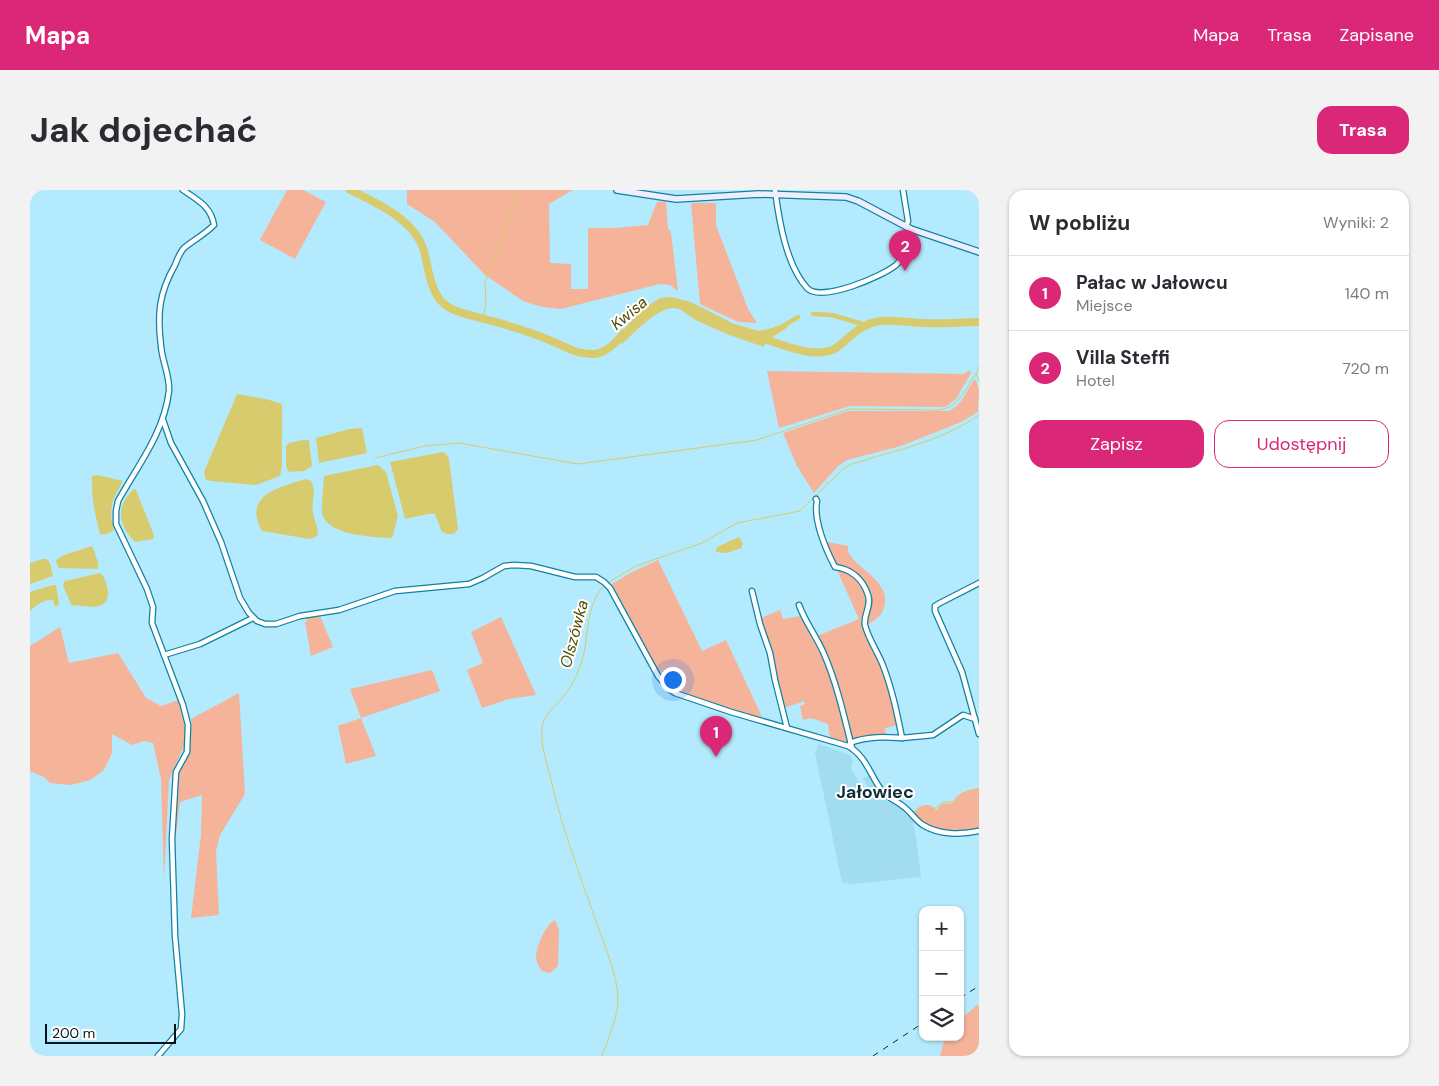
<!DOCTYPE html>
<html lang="pl">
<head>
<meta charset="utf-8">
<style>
	:root { --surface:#fff; --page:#f2f2f3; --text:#2b2b33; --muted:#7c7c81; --line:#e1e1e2; --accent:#db2777 }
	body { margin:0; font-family:"DM Sans",sans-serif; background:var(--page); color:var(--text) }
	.controls { position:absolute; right:15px; bottom:15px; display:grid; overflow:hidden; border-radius:10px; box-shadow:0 1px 4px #0004 }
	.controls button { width:45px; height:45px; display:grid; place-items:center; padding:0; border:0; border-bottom:1px solid var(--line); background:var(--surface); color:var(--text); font:25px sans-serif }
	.scale { position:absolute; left:15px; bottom:12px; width:131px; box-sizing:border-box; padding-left:5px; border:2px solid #01131a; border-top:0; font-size:14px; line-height:18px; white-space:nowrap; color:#01131a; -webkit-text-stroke:4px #fff; paint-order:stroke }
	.you { position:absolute; left:642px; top:489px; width:18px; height:18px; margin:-12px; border:4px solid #fff; border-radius:50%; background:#1a73e8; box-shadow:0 0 0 8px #1a73e833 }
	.badge { display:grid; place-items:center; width:32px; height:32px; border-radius:50%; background:var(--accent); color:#fff; font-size:16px; font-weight:700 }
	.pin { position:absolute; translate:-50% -41px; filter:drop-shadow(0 1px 2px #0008) }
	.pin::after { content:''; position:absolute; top:26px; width:18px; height:15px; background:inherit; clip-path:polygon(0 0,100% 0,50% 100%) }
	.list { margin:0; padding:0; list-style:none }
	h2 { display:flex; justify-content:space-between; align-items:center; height:65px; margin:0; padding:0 20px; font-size:21px }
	h2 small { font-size:16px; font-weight:400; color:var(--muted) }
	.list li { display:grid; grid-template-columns:32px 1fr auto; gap:15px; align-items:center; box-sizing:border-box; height:75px; padding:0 20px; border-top:1px solid var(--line) }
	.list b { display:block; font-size:19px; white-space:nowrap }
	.list p { margin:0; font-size:16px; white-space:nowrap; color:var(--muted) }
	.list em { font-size:16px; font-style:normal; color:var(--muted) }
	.actions { display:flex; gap:10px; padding:15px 20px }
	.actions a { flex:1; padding:11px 0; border:1px solid var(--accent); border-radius:15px; text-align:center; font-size:18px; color:var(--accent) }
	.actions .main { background:var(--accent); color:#fff }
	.icon { flex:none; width:28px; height:28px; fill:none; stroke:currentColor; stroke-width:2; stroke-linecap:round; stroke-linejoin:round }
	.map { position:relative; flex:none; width:949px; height:866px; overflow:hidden; border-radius:15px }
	header { display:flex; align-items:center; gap:30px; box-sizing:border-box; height:70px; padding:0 25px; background:var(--accent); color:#fff }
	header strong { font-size:24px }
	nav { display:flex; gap:28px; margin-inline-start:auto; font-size:18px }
	.intro { display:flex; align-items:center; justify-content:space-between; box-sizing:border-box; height:120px; padding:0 30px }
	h1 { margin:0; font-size:35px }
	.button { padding:12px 22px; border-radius:15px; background:var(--accent); color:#fff; font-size:18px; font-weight:700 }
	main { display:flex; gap:30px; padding:0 30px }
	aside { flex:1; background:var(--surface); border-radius:15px; box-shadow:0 1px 4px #0004 }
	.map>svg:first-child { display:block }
	.built { fill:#a2dcf1 }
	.green { fill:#f5b39a }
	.water { fill:#d7cb6e }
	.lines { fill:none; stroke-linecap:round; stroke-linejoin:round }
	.stream { stroke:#d7cb6e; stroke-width:1 }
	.canal { stroke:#d7cb6e; stroke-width:4.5 }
	.river { stroke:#d7cb6e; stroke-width:8 }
	.street-casing { stroke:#1182a0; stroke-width:7 }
	.secondary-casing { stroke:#1182a0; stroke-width:8 }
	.street { stroke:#fff; stroke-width:4.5 }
	.secondary { stroke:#eeeefd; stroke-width:5.5 }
	.rail { stroke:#152a33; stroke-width:1; stroke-dasharray:6 6; stroke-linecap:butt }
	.labels { text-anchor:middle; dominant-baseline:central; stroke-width:4; stroke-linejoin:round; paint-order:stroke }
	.water-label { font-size:16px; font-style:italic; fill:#564d00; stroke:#fff }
	.quarter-label { font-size:18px; font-weight:bold; fill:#0f2e38; stroke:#fff }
</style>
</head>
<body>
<header>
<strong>Mapa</strong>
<nav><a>Mapa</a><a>Trasa</a><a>Zapisane</a></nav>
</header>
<div class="intro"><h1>Jak dojechać</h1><a class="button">Trasa</a></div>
<main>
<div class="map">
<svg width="949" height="866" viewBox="0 0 949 866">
	<rect width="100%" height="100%" fill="#b4eafd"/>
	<polygon class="built" points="789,554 820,565 823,570 821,579 834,601 839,599 833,588 841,585 849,599 877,620 882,628 886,647 891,687 822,694 812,692 785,563"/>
	<g class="green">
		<polygon points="257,0 273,0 296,12 265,69 230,50"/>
		<polygon points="377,0 543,0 519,14 520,73 541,74 541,99 558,99 558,38 585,38 618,35 627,12 636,12 638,39 641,42 648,101 640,95 630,94 531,119 512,117 493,111 455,85 405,32 377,14"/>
		<polygon points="661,13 686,13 686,35 718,119 727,133 708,132 670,114"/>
		<polygon points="940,180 941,183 926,209 915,217 820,216 749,238 737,181 934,184"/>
		<path d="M945,189L949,199L948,222L931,232L871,256L817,270L808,276L784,303L767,276L753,243L818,221H919C933,215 936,200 945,189Z"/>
		<path d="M797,352L818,356V362C821,366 824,371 828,374C842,387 865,401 851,424C848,428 843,431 839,434L830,430C846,465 860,498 868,535L855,538L856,546L822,550L812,505L787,446L829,429L808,382Z"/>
		<polygon points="628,370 672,461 696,450 732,527 708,522 645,499 631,485 582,394 602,382"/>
		<path d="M750,420L753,429L770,426L792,466L803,493L819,553L800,547L798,534C788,531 784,526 773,530L770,516L775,514L774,511L754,518L748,498L744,468L731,428Z"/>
		<polygon points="290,426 303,457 281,466 275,432 277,432 276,427"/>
		<polygon points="471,427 506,505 479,509 452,518 437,480 453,473 441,442"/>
		<polygon points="30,437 39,473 88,463 116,508 131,516 149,510 157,549 139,590 134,690 131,589 123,553 114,551 102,555 82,544 82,563 74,580 60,590 41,595 20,593 14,587 0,581 0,456"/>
		<polygon points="402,480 410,501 331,528 346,566 316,574 308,536 331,528 320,499"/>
		<polygon points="209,503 215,604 190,645 186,661 189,725 161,728 171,645 172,605 150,612 146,645 142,649 146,582 157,562 162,535 161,529"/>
		<path d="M949,598V639C928,644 896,643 884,622C888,616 893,615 900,615L906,620L912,614L922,613C929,602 936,600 949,598Z"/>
		<path d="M525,730L529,740L528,776L520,783L512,781C509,776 506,772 506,766C507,755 516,734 525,730Z"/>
		<polygon points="947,815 949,815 949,866 910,866 915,847 930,847 930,827 937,824"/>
	</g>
	<g class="water">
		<path d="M641,107L661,112L702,133L728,141L739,139L755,133L758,137L735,152L734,157C710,149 688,141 666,130C658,126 651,117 642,118C625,120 604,143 592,154L585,148L613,119L630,108Z"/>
		<polygon points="207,204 236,209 252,214 252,277 250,286 226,295 181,291 176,290 174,282"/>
		<polygon points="332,238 337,263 289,273 286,248 320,239"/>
		<polygon points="273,250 279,250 282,276 274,281 259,282 256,277 256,256 259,253"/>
		<polygon points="413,262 416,264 419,269 428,339 424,344 417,344 412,342 405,324 398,324 375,329 360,272"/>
		<path d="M348,275L356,282L368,326L362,348C343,347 301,346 293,326C290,319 294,295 294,286Z"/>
		<path d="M67,285L93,291C82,310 78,318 84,340C79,344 76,345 70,344C65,325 61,305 62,286Z"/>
		<path d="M276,289L281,291C287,301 281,312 283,323C284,331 290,339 287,346L280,349L232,341C212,305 250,297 276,289Z"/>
		<path d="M104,299L106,300L124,345L123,349L105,352C88,335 85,316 104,299Z"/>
		<polygon points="709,347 713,354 711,358 697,363 686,362 687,357"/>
		<polygon points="62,356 68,372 68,379 29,378 26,372 27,369 34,365"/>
		<polygon points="13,369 17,369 20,373 23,386 0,394 0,373"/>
		<path d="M70,383C75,387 77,394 78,401C79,423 57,416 41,415L33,395L35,391Z"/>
		<path d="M23,395H26L29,415L25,417L23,410C14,409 6,415 0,421V402Z"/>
	</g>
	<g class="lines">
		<g class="stream">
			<polyline points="453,129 456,114 455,93 489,0"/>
			<polyline points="949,176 946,183 949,191"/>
			<path d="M345,268L395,256L429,253L548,274L727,250L819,219L909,220C930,217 935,199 946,183"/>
			<path d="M577,393L606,376L672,353L707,333L770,321L814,278L822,274C865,260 911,252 949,225"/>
			<path d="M886,622C891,620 897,622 903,619C915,614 908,611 926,612L932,603L949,600"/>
			<path d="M572,866C578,849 587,830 588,811C588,785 574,755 566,731C550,686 533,641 522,594C518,576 510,556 512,538C513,525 526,516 533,507C541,497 547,486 551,474C560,448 554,416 574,396"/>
		</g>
		<g class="canal">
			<polyline points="783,124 802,125 836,135"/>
			<polyline points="753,136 768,127"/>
		</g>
		<g class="river">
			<path d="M320,0C347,13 385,30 394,61C398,77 400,98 411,111C414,114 419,118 424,120C442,127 462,130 482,137C493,140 504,144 514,148C531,154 545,165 564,164C577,163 586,152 594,143"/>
			<path d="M729,147C751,154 791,173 810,155C821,146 831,135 845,132C862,128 878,133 895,133C913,134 931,132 949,132"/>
		</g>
		<g class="street-casing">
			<g id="street">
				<path d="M745,0C749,30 756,75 777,98C791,113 853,86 866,75C876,66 878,51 881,39"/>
				<polyline points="873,0 878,31 876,37"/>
				<path d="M133,230L141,253L173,311L191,352L210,408L219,423L227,431L235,434H246L270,426L309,420L365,401L439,394L453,388L474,376L484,375L501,376L545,387H566L574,392L580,398L628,486L639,499L645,503L701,522L818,556C836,566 840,585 852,601C858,608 867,611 874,617C881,622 886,631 893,635C909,645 931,645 949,641"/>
				<path d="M786,309L787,311C783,330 796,360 805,377C821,379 833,389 838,405C842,417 833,424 835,435C838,448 847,461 852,473C862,498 867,523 872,548L903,545L933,525L945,529"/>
				<polyline points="949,393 910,413 905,416 905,421 932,482 949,544"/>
				<polyline points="722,401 730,434 740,463 745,490 757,538"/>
				<path d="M769,415C775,432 787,447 794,464C807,494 814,526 822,558"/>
				<polyline points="134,465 170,454 223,428"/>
				<path d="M820,553C837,546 855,547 872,548"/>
				<path d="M128,866L151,839L152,824L145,746L142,649L146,582L157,562L158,535L153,515L122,433L123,417L117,399L86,334V321L88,311C108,275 134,243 139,201C140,186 132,171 131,156C127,124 129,103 145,75C147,70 150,62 154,58C164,50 175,44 184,35C181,16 167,10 153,0"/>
			</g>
		</g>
		<g class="secondary-casing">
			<polyline id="secondary" points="587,0 646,9 729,4 816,7 828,11 881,39 949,62"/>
		</g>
		<use href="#street" class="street"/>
		<use href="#secondary" class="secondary"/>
		<g class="rail">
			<polyline points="930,808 949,796"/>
			<polyline points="843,866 893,833"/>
		</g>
	</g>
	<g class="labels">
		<g class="water-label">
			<text transform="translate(599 123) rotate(-40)">Kwisa</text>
			<text transform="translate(544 444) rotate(-75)">Olszówka</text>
		</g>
		<g class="quarter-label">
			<text x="845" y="602">Jałowiec</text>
		</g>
	</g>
</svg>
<div class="controls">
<button>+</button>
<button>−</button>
<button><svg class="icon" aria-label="layers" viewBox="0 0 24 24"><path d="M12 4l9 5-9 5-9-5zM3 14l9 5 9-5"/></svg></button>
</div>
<div class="scale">200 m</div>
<div class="you"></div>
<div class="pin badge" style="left:686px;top:567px">1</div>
<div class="pin badge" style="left:875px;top:81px">2</div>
</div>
<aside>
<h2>W pobliżu<small>Wyniki: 2</small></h2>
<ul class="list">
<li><span class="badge">1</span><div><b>Pałac w Jałowcu</b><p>Miejsce</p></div><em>140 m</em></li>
<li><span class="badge">2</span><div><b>Villa Steffi</b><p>Hotel</p></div><em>720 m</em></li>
</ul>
<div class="actions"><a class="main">Zapisz</a><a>Udostępnij</a></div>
</aside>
</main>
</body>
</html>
